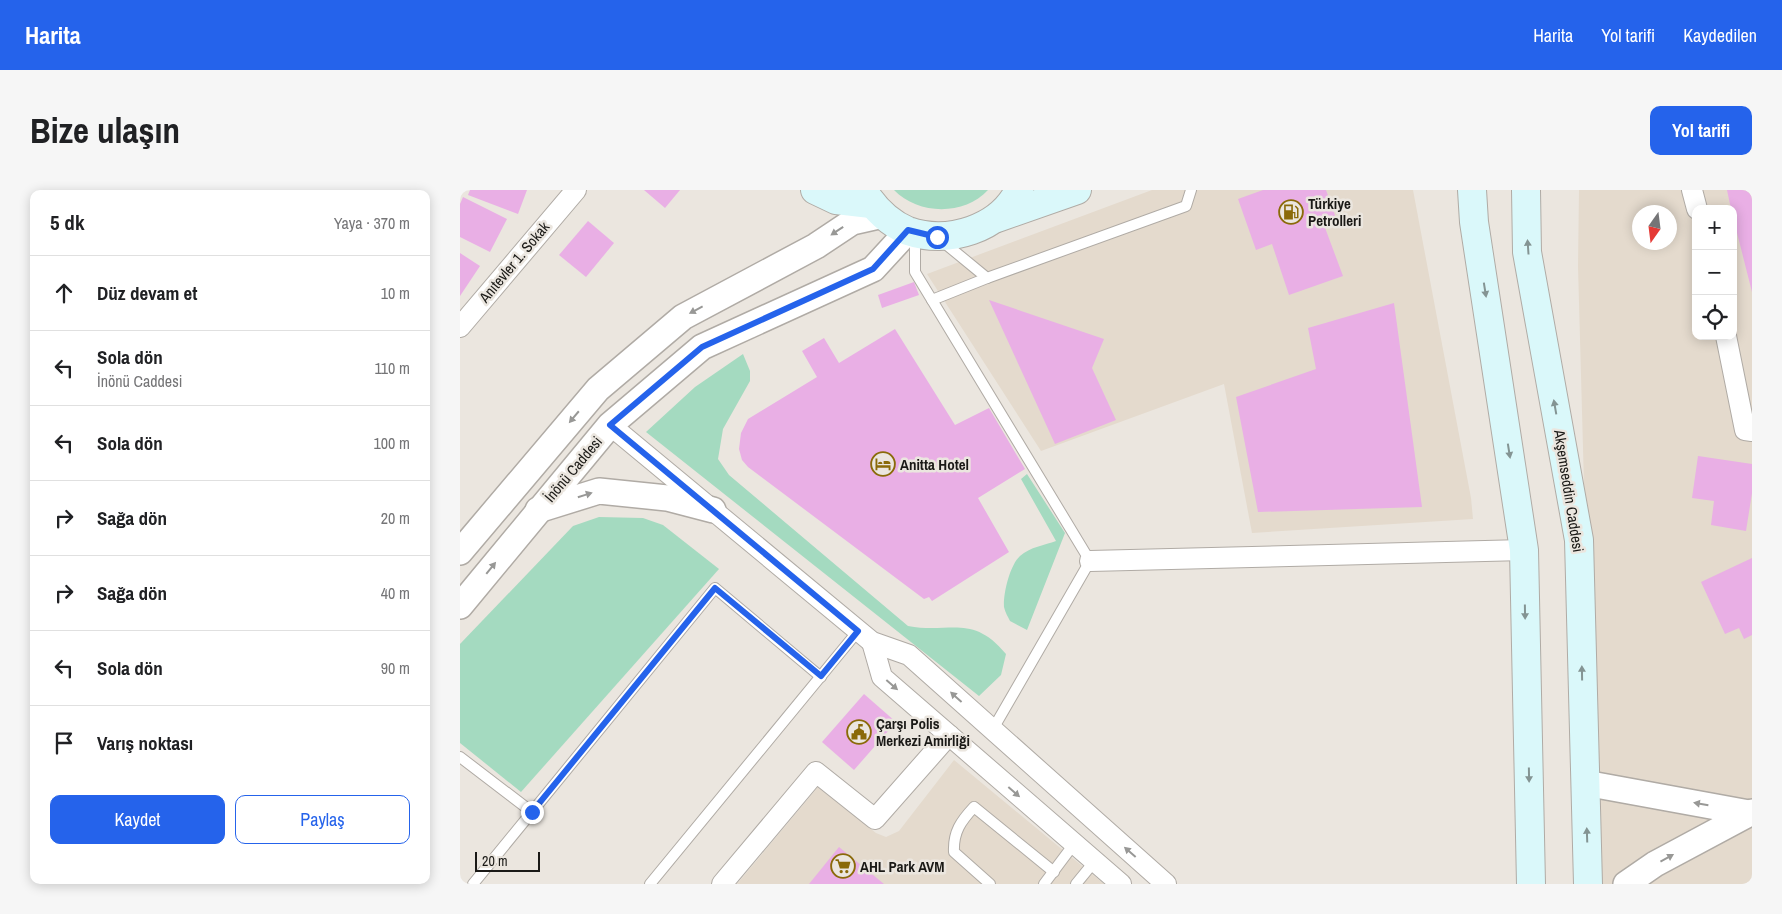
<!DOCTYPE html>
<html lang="tr">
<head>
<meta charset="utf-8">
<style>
	:root { --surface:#fff; --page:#f6f6f6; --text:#202124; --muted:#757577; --line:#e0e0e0; --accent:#2563eb }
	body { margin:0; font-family:"Archivo Narrow",sans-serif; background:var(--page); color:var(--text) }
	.controls { position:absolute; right:15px; top:15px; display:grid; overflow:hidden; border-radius:10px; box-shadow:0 2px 12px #0003 }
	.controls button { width:45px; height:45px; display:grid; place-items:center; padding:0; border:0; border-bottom:1px solid var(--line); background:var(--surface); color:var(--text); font:25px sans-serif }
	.compass { position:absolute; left:1172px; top:15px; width:45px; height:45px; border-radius:50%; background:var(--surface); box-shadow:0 2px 12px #0003; rotate:194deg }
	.scale { position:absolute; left:15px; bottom:12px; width:65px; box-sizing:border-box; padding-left:5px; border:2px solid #1a1916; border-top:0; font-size:14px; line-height:18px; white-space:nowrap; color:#1a1916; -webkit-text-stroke:4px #ebe6df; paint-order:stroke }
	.stop { position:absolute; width:15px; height:15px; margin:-11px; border:4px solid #2563eb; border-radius:50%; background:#fff }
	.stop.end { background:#2563eb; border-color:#fff; box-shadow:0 1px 5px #0008 }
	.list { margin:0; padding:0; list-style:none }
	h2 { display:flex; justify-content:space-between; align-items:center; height:65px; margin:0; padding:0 20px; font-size:21px }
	h2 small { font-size:16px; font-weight:400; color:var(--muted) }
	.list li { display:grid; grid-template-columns:32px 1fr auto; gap:15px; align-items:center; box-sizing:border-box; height:75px; padding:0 20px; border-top:1px solid var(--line) }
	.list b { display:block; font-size:19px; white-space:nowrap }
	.list p { margin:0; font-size:16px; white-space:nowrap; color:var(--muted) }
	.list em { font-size:16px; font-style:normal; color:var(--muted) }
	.actions { display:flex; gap:10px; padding:15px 20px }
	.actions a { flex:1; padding:11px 0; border:1px solid var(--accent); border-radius:10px; text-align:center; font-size:18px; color:var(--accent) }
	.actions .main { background:var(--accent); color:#fff }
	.icon { flex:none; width:28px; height:28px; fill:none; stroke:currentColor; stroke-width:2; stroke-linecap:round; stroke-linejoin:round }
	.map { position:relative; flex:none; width:1292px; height:694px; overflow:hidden; border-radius:10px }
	header { display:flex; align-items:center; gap:30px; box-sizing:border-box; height:70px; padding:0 25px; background:var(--accent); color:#fff }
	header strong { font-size:24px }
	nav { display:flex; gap:28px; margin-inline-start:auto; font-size:18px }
	.intro { display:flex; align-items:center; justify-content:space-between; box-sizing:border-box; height:120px; padding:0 30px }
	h1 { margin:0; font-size:35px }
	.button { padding:12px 22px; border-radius:10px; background:var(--accent); color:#fff; font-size:18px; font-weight:700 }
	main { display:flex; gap:30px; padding:0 30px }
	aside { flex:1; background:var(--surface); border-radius:10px; box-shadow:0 2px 12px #0003 }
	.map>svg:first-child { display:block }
	.built { fill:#e4dacd; fill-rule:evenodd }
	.green { fill:#a4dac0 }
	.building { fill:#e9afe5 }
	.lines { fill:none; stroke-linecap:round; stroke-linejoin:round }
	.service-casing { stroke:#b0aba5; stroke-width:12 }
	.minor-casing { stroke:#b0aba5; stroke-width:22 }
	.tertiary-casing { stroke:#b0aba5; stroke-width:28 }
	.secondary-casing { stroke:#b0aba5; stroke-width:30 }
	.service { stroke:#fff; stroke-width:10 }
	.minor { stroke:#fff; stroke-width:20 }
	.tertiary { stroke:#fff; stroke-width:25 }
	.secondary { stroke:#daf8fa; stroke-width:28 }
	.oneway { fill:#989896 }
	.oneway2 { fill:#849493 }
	.route { stroke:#2563eb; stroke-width:6 }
	.labels { text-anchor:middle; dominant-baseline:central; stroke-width:5; stroke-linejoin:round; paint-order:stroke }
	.poi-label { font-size:15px; font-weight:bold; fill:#1a1916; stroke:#ebe6df; text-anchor:start }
	.street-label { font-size:15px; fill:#1a1916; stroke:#ebe6df }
</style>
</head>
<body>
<header>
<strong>Harita</strong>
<nav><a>Harita</a><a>Yol tarifi</a><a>Kaydedilen</a></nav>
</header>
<div class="intro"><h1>Bize ulaşın</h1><a class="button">Yol tarifi</a></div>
<main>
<aside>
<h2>5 dk<small>Yaya · 370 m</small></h2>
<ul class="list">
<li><svg class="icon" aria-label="ahead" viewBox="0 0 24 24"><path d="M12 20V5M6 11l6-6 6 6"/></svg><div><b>Düz devam et</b></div><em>10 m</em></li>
<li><svg class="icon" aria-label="left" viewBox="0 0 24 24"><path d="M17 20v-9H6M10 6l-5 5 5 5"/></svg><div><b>Sola dön</b><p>İnönü Caddesi</p></div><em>110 m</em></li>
<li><svg class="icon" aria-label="left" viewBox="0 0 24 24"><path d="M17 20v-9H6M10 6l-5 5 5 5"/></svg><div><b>Sola dön</b></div><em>100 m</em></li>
<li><svg class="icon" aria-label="right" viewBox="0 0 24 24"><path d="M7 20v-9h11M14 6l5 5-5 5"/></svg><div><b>Sağa dön</b></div><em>20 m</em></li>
<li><svg class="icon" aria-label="right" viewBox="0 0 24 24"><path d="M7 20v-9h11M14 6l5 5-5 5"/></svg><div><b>Sağa dön</b></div><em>40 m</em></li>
<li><svg class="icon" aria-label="left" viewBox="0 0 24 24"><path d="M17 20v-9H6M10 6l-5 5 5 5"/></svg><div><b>Sola dön</b></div><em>90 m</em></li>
<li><svg class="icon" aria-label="arrive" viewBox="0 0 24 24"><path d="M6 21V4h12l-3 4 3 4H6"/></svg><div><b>Varış noktası</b></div></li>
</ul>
<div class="actions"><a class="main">Kaydet</a><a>Paylaş</a></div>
</aside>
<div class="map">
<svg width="1292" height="694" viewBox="0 0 1292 694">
	<rect width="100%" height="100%" fill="#ebe6df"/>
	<g class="built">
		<polygon points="692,0 953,0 1011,308 1013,329 792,343 764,194 581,261 467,84"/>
		<path d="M1119,0H1292V694H1135L1118,76ZM1236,19H1273V146H1236ZM1180,22H1210V52H1180Z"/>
		<polygon points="494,570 644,694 277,694 358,597 416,643 426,647 439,641"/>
	</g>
	<g class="green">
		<path d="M434,0H528C504,26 458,25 434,0Z"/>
		<path d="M283,164L290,181V191L263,239L258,269L269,285L448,436C490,444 512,423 546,464L541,485L519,506L186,242L235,197Z"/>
		<path d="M567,284L605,343L567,440L550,431C548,427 545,422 544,417C543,404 550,375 560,366C570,357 585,355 596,351L561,289Z"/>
		<polygon points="139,327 183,328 203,335 259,379 61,602 0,553 0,454 113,336"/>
	</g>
	<g class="building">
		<polygon points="10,0 67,0 58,24 8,5"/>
		<polygon points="184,0 220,0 205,18"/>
		<polygon points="803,0 866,0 877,31 864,35 883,86 829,105 812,54 796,60 778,9"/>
		<polygon points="1267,0 1292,0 1292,102 1273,27 1273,19 1271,19"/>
		<polygon points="3,7 47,29 30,62 0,47 0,14"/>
		<polygon points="128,31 154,53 126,87 99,65"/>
		<polygon points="0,63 20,76 0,106"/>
		<polygon points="454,92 459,105 422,118 418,105"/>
		<polygon points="529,110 644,149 632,178 656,230 595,254"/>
		<polygon points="934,113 962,317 798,322 776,207 856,179 848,138"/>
		<polygon points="435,139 495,235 529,218 565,279 518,308 549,362 472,411 469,407 464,409 288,277 282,270 279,259 281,243 288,229 357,187 342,161 364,148 379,173"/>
		<polygon points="1238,266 1292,274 1292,303 1286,341 1251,335 1254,311 1232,308"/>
		<polygon points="1292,368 1292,445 1284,449 1279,438 1265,444 1241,392"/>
		<polygon points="404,504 436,532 394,580 362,552"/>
		<polygon points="379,657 424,694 349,694"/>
	</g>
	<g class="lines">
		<g class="service-casing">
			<g id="service">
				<polyline points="455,43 455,82 630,371 533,539"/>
				<polyline points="482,51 527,88 726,16 731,0"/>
				<polyline points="472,110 527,88"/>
				<polyline points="0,567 72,622"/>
				<polyline points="13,694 255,398 361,487"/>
				<polyline points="190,694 398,441"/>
				<path d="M530,694L494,662C493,642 501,631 514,617L594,682"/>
				<polyline points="584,694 614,654"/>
				<polyline points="616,694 634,672"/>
			</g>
		</g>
		<g class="minor-casing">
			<g id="minor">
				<polyline points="1232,0 1237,19"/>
				<polyline points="0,137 116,0"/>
				<polyline points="1266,146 1285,240 1292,241"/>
				<polyline points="150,235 412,452 449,465 706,694"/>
				<polyline points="630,371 1064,360"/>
				<polyline points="412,452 422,487 661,694"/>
				<polyline points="262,694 356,582 415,629 489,545"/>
			</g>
		</g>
		<g class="tertiary-casing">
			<g id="tertiary">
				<polyline points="78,320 139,301 207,308 253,320"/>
				<polyline points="0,362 138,199 223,127 356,56 392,32 423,25"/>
				<polyline points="0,416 150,235 242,157 413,79 448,41"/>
				<polyline points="1125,593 1289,623"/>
				<polyline points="1166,694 1195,674 1292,622"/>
			</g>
		</g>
		<g class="secondary-casing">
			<g id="secondary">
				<polyline points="355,0 376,10 411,14"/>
				<path d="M403,0C414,18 429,33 448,41C488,55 540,39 559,0"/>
				<polyline points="1012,0 1014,32 1064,360 1071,694"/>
				<polyline points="1066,0 1067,62 1119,350 1128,694"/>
				<polyline points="537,28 617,0"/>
			</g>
		</g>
		<use href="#service" class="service"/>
		<use href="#minor" class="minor"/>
		<use href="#tertiary" class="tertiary"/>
		<use href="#secondary" class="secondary"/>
	</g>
	<defs><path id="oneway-solid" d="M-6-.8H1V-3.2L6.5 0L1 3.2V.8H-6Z" transform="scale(1.25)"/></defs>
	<g class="oneway">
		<use href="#oneway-solid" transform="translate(377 41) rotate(146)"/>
		<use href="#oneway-solid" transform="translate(236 120) rotate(152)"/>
		<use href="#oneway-solid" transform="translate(114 227) rotate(130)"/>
		<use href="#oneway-solid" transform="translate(125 305) rotate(-17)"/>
		<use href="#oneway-solid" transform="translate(31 378) rotate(-51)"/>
		<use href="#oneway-solid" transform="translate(432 495) rotate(41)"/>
		<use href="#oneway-solid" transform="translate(496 507) rotate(-138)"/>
		<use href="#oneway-solid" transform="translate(554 602) rotate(41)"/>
		<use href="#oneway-solid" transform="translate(1241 614) rotate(-170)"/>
		<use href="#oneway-solid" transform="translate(670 662) rotate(-139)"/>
		<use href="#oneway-solid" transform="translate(1207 668) rotate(-29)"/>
	</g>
	<g class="oneway2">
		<use href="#oneway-solid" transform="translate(1068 57) rotate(-94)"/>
		<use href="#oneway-solid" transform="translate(1025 100) rotate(81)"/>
		<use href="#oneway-solid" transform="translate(1095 217) rotate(-100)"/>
		<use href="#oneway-solid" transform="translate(1049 261) rotate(81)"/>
		<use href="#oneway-solid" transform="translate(1065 422) rotate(89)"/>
		<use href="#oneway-solid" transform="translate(1122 483) rotate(-91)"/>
		<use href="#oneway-solid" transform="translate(1069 585) rotate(89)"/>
		<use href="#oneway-solid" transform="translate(1127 645) rotate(-92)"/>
	</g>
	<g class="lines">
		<polyline class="route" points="72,622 255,398 361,486 398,441 150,235 242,157 413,79 448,40 477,47"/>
	</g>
	<defs>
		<g id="fuel-ring" transform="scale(1.25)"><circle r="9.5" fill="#ebe6df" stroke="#8a6a09" stroke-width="1.5"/><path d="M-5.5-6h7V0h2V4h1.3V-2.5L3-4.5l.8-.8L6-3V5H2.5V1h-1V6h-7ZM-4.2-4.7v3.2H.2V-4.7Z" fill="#8a6a09"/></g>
		<g id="hotel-ring" transform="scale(1.25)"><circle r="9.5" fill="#ebe6df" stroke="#8a6a09" stroke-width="1.5"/><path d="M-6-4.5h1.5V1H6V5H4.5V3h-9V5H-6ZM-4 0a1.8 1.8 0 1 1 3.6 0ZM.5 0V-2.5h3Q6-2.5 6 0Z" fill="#8a6a09"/></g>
		<g id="civic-ring" transform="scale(1.25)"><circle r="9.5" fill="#ebe6df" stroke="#8a6a09" stroke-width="1.5"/><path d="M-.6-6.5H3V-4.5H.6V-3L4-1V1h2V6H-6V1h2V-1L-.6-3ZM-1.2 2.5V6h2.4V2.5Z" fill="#8a6a09"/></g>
		<g id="supermarket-ring" transform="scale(1.25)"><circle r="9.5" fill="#ebe6df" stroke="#8a6a09" stroke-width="1.5"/><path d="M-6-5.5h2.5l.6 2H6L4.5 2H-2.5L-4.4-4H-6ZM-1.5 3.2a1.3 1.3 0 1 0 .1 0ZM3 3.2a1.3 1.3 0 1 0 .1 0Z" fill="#8a6a09"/></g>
	</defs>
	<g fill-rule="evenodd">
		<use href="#fuel-ring" x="831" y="22"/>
		<use href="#hotel-ring" x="423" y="274"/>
		<use href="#civic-ring" x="399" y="542"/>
		<use href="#supermarket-ring" x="383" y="676"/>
	</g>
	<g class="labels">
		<g class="poi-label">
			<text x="848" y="13">Türkiye<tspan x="848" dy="17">Petrolleri</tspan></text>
			<text x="440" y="274">Anitta Hotel</text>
			<text x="416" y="533">Çarşı Polis<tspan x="416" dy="17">Merkezi Amirliği</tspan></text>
			<text x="400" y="676">AHL Park AVM</text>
		</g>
		<g class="street-label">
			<text transform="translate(54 72) rotate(-50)">Anıtevler 1. Sokak</text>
			<text transform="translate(113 279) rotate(-50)">İnönü Caddesi</text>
			<text transform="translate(1109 301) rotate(81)">Akşemseddin Caddesi</text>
		</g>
	</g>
</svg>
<div class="controls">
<button>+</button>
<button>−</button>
<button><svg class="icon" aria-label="locate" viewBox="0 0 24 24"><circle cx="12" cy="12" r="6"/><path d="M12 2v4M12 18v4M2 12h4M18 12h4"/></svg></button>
</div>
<svg class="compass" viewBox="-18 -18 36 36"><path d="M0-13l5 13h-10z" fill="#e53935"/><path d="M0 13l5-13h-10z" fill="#757577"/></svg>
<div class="scale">20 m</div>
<div class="stop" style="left:477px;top:47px"></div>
<div class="stop end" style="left:72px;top:622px"></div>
</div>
</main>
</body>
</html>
